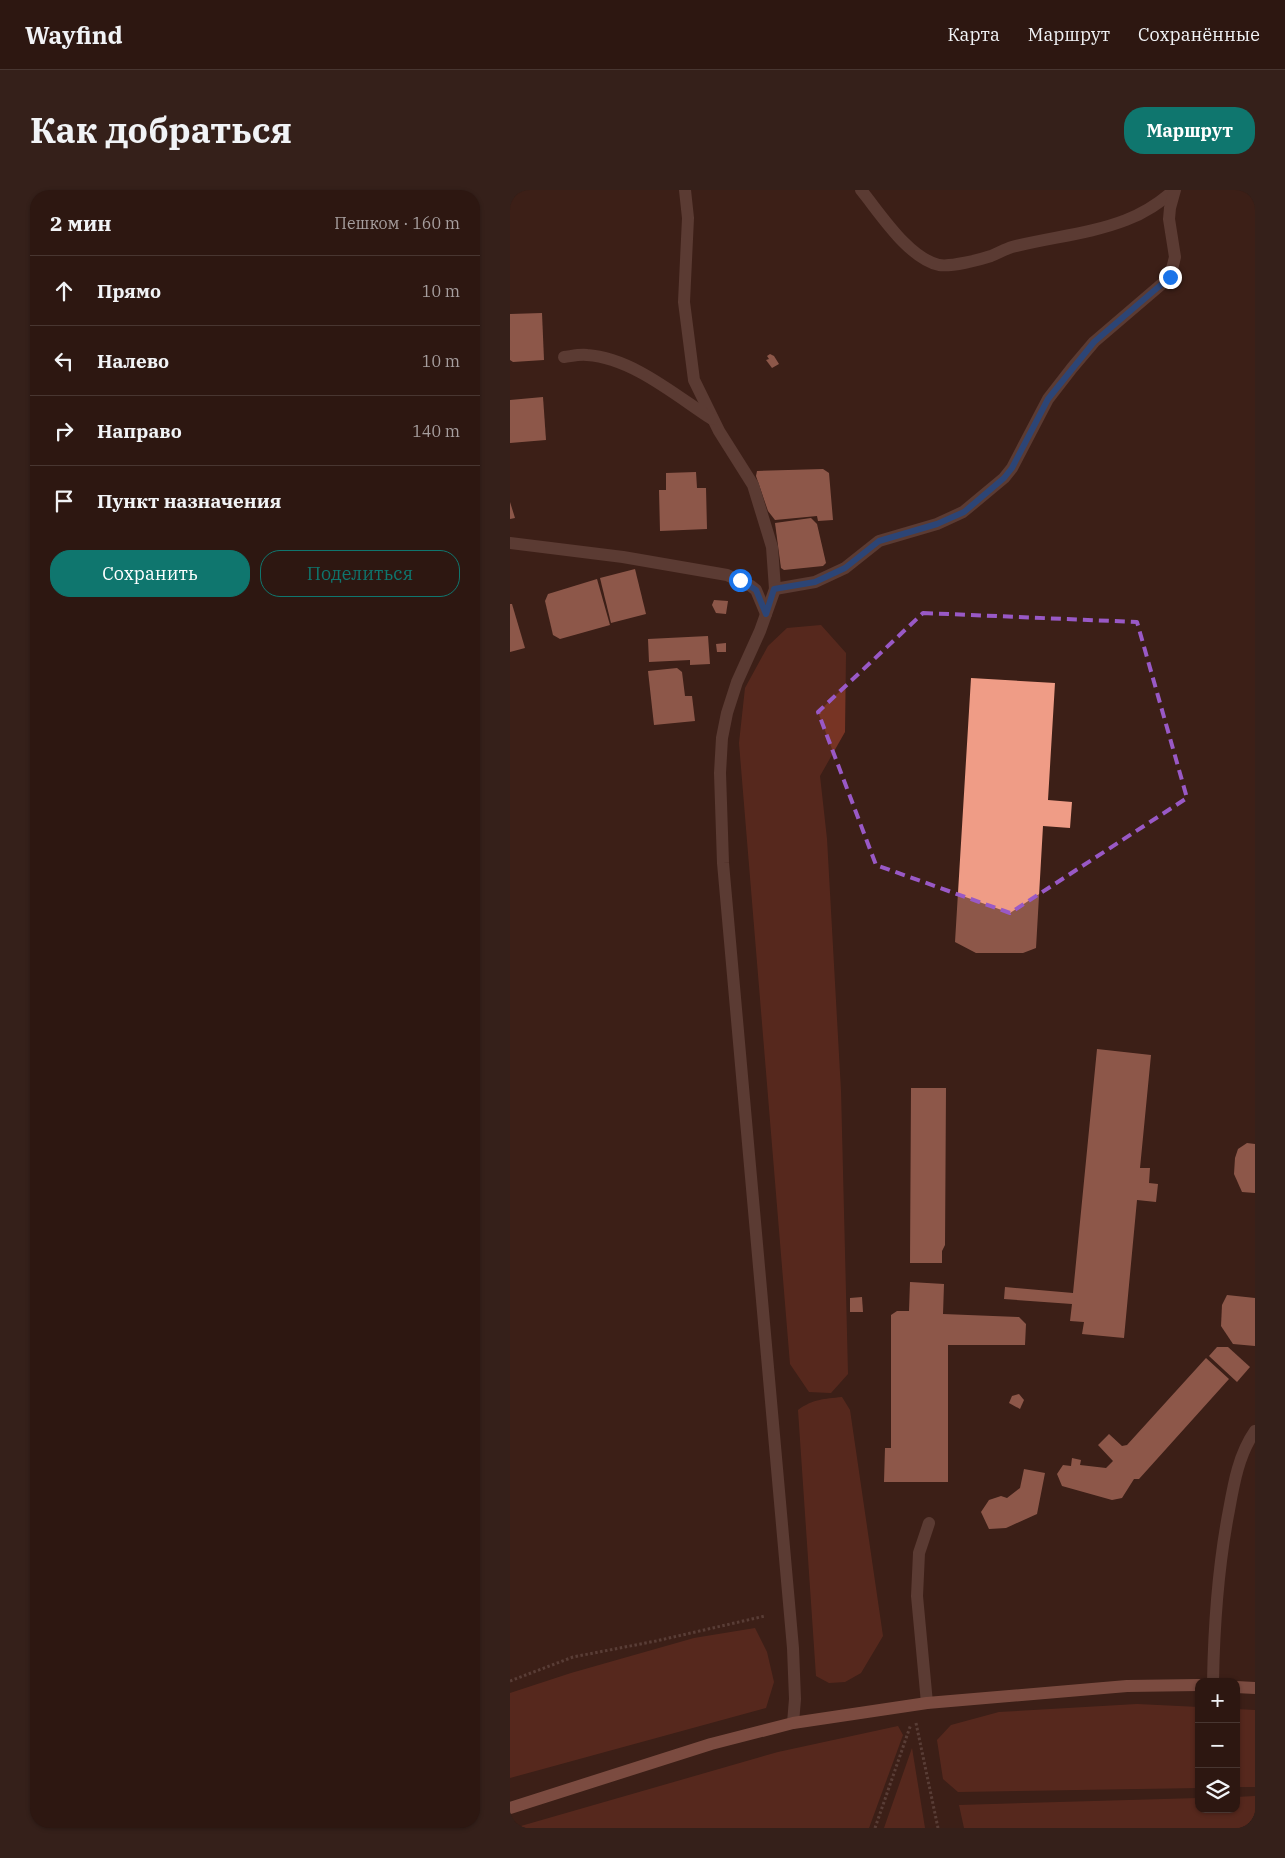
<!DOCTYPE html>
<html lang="ru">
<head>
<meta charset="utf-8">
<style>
	:root { --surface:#2d1711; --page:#35201a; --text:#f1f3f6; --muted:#a79f9f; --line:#483631; --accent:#0f766e }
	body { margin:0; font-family:"IBM Plex Serif",serif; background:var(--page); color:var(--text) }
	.controls { position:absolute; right:15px; bottom:15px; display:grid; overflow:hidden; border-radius:10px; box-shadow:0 1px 4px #0004 }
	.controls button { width:45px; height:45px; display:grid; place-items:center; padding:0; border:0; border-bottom:1px solid var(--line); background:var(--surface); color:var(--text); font:25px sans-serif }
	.stop { position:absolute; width:15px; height:15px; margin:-11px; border:4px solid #1a73e8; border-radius:50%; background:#fff }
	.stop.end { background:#1a73e8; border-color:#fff; box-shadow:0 1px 5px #0008 }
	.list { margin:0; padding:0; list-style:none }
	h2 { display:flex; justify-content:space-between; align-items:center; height:65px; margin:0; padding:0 20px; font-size:21px }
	h2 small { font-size:16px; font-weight:400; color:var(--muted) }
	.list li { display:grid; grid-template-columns:32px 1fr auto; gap:15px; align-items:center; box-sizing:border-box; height:70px; padding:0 20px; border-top:1px solid var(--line) }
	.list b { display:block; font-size:19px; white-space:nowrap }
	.list em { font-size:16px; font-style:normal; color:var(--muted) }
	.actions { display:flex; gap:10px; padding:15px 20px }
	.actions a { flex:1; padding:11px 0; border:1px solid var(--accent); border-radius:20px; text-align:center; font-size:18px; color:var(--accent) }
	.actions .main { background:var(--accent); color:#fff }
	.icon { flex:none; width:28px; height:28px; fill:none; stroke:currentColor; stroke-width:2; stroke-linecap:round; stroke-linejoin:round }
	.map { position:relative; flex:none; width:745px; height:1638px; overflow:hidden; border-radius:20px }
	header { display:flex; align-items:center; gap:30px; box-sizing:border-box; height:70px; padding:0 25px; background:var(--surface); border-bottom:1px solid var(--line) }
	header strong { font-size:24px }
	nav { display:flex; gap:28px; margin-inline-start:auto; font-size:18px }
	.intro { display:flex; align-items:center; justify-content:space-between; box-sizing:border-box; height:120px; padding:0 30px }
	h1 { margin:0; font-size:35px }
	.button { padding:12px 22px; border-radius:20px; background:var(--accent); color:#fff; font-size:18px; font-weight:700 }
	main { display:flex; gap:30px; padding:0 30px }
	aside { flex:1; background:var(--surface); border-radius:20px; box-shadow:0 1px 4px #0004 }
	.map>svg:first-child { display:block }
	.green { fill:#773424 }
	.building { fill:#ef9c86 }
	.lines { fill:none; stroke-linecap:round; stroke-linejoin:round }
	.path { stroke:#7c625b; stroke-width:3; stroke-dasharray:2.5 2.5; stroke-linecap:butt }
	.minor { stroke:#805d54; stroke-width:12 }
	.major { stroke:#c78271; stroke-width:12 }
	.route { stroke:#1a73e8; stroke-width:6 }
	.marked { fill:none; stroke:#9959c6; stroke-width:4; stroke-dasharray:10 6; stroke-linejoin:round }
</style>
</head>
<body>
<header>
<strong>Wayfind</strong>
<nav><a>Карта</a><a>Маршрут</a><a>Сохранённые</a></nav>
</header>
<div class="intro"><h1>Как добраться</h1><a class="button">Маршрут</a></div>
<main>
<aside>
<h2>2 мин<small>Пешком · 160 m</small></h2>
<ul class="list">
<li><svg class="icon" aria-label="ahead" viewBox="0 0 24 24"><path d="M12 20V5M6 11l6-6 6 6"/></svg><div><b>Прямо</b></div><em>10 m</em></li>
<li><svg class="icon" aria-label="left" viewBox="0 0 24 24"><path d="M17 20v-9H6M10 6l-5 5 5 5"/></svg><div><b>Налево</b></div><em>10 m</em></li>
<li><svg class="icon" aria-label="right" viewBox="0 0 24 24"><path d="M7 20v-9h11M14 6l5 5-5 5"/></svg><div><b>Направо</b></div><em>140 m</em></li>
<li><svg class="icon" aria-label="arrive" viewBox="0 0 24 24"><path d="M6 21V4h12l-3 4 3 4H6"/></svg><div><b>Пункт назначения</b></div></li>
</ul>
<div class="actions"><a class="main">Сохранить</a><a>Поделиться</a></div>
</aside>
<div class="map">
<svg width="745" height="1638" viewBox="0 0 745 1638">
	<rect width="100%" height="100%" fill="#3c1f17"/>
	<g class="green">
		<polygon points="311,435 336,463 335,542 310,586 317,649 331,901 338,1184 321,1203 299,1202 280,1174 229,553 235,498 258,456 277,438"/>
		<path d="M332,1207L340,1220L373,1446L351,1483L335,1492L319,1493L306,1486L288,1220C303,1209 314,1209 332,1207Z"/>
		<polygon points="245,1438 257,1462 264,1492 256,1518 0,1588 0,1503 61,1483 184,1448"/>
		<polygon points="627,1514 689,1517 689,1598 448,1602 433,1589 427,1550 441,1535 489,1522"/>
		<polygon points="726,1519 745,1520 745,1597 726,1597"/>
		<polygon points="388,1536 393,1545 359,1638 4,1638 268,1562"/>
		<polygon points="402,1558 415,1638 374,1638"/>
		<polygon points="745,1606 745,1638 454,1638 449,1615 689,1608 689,1619 726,1619 726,1607"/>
	</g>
	<g class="building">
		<polygon points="32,123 34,170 3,172 0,170 0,124"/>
		<polygon points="260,164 264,166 269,174 262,178 256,170 259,169 257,166"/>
		<polygon points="33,207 36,250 0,253 0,210"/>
		<polygon points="313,279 319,283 323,330 308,331 307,326 265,330 258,321 246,286 247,281"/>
		<polygon points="186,282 187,298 196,298 197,339 150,341 149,300 156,300 156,283"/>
		<polygon points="0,312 5,328 0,329"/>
		<polygon points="301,328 307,334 316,373 313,376 274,380 271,378 265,333"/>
		<polygon points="125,379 136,424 101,433 90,388"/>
		<polygon points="87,389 100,435 50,449 43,445 35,411 38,404"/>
		<polygon points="204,410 218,411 216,424 206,423 202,415"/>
		<polygon points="0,414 2,414 15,458 0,462"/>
		<polygon points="198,446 200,474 180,475 180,470 139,472 138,449"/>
		<polygon points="216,453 216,462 207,462 206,454"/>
		<polygon points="167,478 172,482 175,506 182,506 185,531 144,535 138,481"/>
		<polygon points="461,488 545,493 538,610 562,612 560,638 533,636 526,758 513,763 466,763 445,752"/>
		<polygon points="587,859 641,865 630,978 640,978 639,993 648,994 646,1012 627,1010 614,1148 572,1144 574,1132 560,1131 562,1114 494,1109 495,1097 563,1103"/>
		<polygon points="401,898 436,898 435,1055 432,1061 432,1073 400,1073"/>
		<polygon points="737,953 745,954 745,1003 732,1002 724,984 725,968 728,959"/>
		<polygon points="400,1092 434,1094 433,1124 509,1127 516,1134 515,1155 438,1155 438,1292 374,1292 375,1258 381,1258 381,1125 387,1121 399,1121"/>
		<polygon points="717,1105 745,1108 745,1156 723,1154 711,1136 712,1115"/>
		<polygon points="352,1107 353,1122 340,1122 340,1108"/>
		<polygon points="707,1157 718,1157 740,1177 727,1192 699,1166"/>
		<polygon points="696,1168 719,1189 629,1289 624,1289 612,1308 602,1310 552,1296 547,1284 553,1275 561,1276 562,1268 571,1270 570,1275 596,1278 603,1271 588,1255 599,1244 612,1256 617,1255"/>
		<polygon points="509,1204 514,1210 510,1219 499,1213 502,1206"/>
		<polygon points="514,1279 535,1283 527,1324 496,1338 479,1339 471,1322 479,1310 491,1306 497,1308 510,1298"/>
	</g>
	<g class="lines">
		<g class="path">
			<polyline points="0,1491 63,1467 146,1451 255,1426"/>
			<polyline points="406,1533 428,1638"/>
			<polyline points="365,1638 401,1534"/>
		</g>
		<g class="minor">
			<polyline points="175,0 178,28 174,112 184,190 209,241 243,295 262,357 265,399 250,441 227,492 217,523 212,548 210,583 213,673 283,1458 285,1509 283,1533"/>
			<path d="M351,0C370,23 398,68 429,75C441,77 469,70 481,66C489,63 495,59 502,57C540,47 580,44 616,30C634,23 650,13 664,0"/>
			<path d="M54,167C62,166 70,164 77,165C122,168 165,205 202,229"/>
			<polyline points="0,353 113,367 217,385 241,396 246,400 256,424"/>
			<polyline points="265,399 305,392 335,378 369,351 427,334 453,322 494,288 502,278 538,209 562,178 584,152 660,87 665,67 659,29 660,18 665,0"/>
			<path d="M703,1492C704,1434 708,1377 719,1320C724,1292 729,1264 745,1241"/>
			<polyline points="417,1513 407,1406 409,1363 419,1333"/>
		</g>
		<g class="major">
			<polyline points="726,1497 745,1498"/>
			<polyline points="0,1618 201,1554 283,1533 417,1513 617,1496 689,1495"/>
		</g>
	</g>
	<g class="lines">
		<polyline class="route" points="230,390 246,400 256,424 264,399 305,392 335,378 369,351 427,334 454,322 494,288 502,278 538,209 584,152 660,87"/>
	</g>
	<path d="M0 0H745V1638H0ZM413,423L627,432L677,608L500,723L366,675L308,522Z" fill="#3c1f17" fill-opacity=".55" fill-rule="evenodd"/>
	<path class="marked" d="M413,423L627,432L677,608L500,723L366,675L308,522Z"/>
</svg>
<div class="controls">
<button>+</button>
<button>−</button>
<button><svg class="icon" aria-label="layers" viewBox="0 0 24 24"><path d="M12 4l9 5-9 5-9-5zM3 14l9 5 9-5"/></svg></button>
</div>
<div class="stop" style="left:230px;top:390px"></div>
<div class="stop end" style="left:660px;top:87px"></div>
</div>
</main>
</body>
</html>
